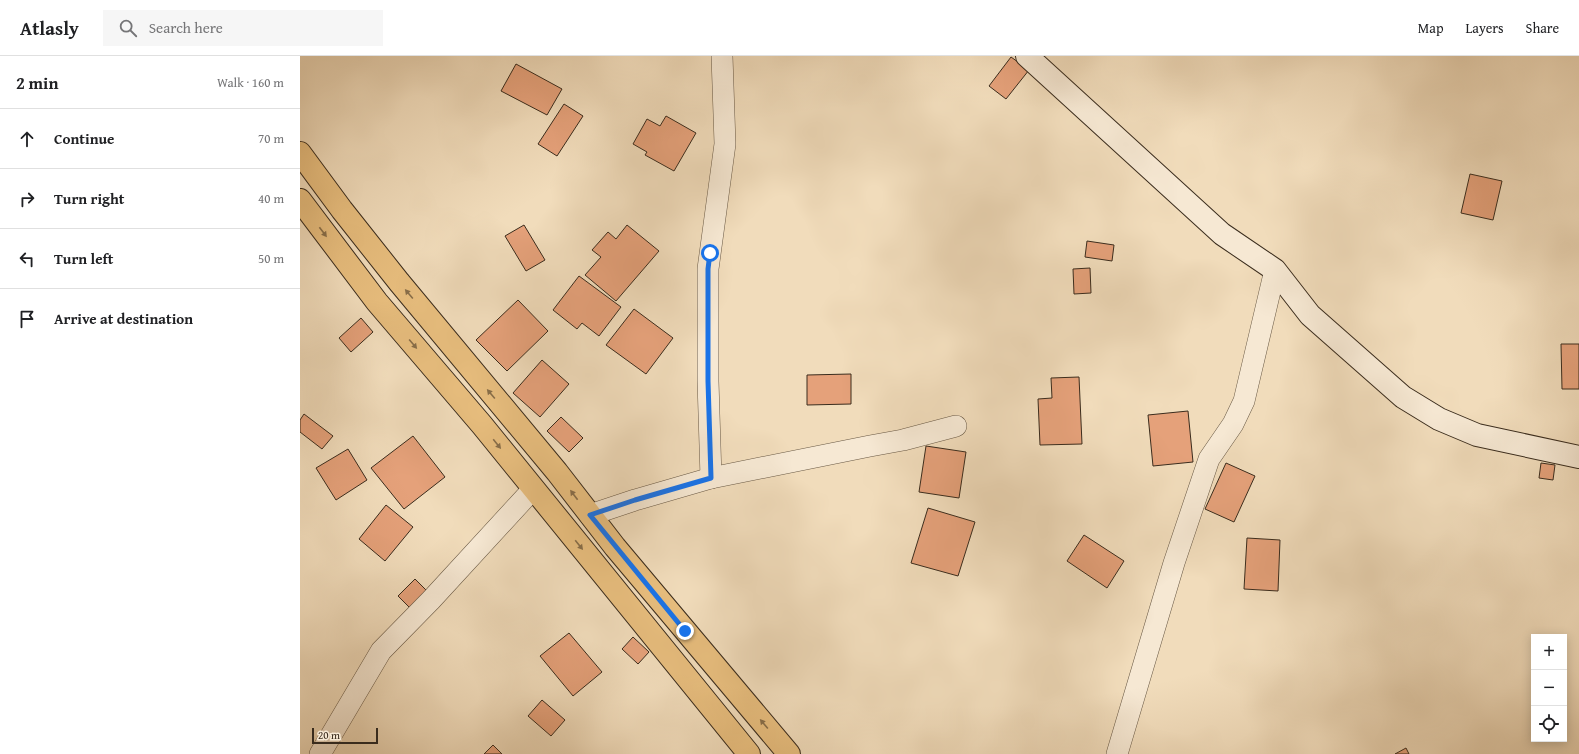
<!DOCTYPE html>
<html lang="en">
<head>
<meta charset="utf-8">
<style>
	:root { --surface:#fff; --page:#f6f6f6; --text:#202124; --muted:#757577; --line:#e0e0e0 }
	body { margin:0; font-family:"Gentium Book Plus",serif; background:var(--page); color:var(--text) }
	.controls { position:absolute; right:12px; bottom:12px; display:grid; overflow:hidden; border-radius:0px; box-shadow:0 2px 10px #0003 }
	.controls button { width:36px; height:36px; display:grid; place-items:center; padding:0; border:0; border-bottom:1px solid var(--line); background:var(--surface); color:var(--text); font:20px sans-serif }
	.scale { position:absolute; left:12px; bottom:10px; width:66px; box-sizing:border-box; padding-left:4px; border:2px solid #3a2c1d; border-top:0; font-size:11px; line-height:14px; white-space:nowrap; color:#3a2c1d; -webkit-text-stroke:3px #f6e8d3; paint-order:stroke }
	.stop { position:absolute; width:12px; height:12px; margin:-9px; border:3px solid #1a73e8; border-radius:50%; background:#fff }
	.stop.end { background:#1a73e8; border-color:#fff; box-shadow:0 1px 4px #0008 }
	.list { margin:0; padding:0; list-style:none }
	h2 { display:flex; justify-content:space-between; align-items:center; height:52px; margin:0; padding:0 16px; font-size:17px }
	h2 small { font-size:13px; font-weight:400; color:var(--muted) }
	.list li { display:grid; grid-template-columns:26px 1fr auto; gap:12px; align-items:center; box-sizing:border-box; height:60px; padding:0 16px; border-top:1px solid var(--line) }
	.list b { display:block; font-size:15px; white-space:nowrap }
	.list em { font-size:13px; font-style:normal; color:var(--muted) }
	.icon { flex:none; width:22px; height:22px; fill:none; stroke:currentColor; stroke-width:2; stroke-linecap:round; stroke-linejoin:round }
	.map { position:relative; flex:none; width:1279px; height:698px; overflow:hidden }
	header { display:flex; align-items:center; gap:24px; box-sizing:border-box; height:56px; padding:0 20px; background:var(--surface); border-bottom:1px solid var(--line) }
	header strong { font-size:19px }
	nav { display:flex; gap:22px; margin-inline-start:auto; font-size:14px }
	.search { width:280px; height:36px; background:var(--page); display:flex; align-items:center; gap:10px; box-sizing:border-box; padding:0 14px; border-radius:0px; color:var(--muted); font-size:15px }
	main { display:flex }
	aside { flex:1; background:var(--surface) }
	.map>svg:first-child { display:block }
	.building { fill:#e5a17a; stroke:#3a2c1d }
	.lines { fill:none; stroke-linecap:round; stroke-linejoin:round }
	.street-casing { stroke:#685844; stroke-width:22 }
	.secondary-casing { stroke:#3a2c1d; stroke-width:24 }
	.primary-casing { stroke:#3a2c1d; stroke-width:24 }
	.street { stroke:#f6e8d3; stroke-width:21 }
	.secondary { stroke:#f6e8d3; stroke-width:22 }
	.primary { stroke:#e8be7e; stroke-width:22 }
	.oneway { fill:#886e49 }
	.route { stroke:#1a73e8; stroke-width:5 }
</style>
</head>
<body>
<header>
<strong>Atlasly</strong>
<div class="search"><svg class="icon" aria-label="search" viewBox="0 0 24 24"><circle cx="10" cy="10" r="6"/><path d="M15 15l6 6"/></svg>Search here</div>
<nav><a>Map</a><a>Layers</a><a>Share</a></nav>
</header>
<main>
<aside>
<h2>2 min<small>Walk · 160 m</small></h2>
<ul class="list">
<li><svg class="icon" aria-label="ahead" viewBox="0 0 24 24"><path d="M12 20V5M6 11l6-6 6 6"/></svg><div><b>Continue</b></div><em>70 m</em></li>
<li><svg class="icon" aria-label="right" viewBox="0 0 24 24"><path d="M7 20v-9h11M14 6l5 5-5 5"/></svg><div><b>Turn right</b></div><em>40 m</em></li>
<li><svg class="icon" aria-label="left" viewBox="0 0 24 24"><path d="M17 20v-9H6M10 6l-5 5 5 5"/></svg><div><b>Turn left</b></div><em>50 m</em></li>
<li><svg class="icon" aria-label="arrive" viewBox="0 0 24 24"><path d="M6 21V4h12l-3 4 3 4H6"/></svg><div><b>Arrive at destination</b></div></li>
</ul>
</aside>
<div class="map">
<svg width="1279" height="698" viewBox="0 0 1279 698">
	<rect width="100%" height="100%" fill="#f1dcbb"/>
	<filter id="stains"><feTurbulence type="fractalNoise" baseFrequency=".005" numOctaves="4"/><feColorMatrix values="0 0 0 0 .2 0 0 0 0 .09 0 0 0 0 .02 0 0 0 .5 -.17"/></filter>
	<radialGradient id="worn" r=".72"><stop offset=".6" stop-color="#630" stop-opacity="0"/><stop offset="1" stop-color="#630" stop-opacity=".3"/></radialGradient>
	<g class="building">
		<polygon points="711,1 729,14 706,43 689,30"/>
		<polygon points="216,8 262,33 247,59 201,35"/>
		<polygon points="264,48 283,60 257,100 238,88"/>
		<polygon points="366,60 396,77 374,115 345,99 347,96 333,88 347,63 360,70"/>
		<polygon points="1170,118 1202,125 1193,164 1161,157"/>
		<polygon points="224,169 245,204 226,215 205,180"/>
		<polygon points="327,169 359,195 316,245 285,219 301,201 292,194 308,176 316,183"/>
		<polygon points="787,185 814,189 812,205 785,201"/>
		<polygon points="790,212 791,237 774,238 773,213"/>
		<polygon points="279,220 321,251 299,280 282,267 277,273 253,254"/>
		<polygon points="218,244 248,275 207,315 176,284"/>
		<polygon points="334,253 373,282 346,318 306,289"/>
		<polygon points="61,262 73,276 51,296 39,282"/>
		<polygon points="1261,288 1279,288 1279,333 1262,333"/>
		<polygon points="242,304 269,328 240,361 213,337"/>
		<polygon points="551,318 551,348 507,349 507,319"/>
		<polygon points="779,321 782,388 740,389 738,343 752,342 751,322"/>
		<polygon points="888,355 893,406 853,410 848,359"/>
		<polygon points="4,358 33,380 22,393 0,376 0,364"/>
		<polygon points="261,361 283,382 269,396 247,375"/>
		<polygon points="113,380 145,421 104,453 71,412"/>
		<polygon points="626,390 666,396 659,442 619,436"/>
		<polygon points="48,393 67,424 36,444 16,412"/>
		<polygon points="926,407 955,420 934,466 905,453"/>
		<polygon points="1241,407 1255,409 1253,424 1239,422"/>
		<polygon points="86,449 113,471 85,505 59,483"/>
		<polygon points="628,452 675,466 658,520 611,507"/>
		<polygon points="784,479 824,505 807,532 767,505"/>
		<polygon points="947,482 980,484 978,535 944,533"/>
		<polygon points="115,523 130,538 113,555 98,540"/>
		<polygon points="269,577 302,616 273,640 240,600"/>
		<polygon points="333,581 349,596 338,608 322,593"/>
		<polygon points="242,644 265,664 251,680 228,660"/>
		<polygon points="193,689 202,698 184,698"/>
		<polygon points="1106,692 1109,698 1095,698"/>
	</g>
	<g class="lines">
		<g class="street-casing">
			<g id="street">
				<polyline points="411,422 408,325 408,213 425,88 422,0"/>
				<polyline points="290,459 335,444 411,422 570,390 603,384 656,370"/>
				<polyline points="20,698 81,595 131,544 233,433"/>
				<polyline points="817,698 874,507 909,403 933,368 944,345 975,214"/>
			</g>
		</g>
		<g class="secondary-casing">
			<polyline id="secondary" points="727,0 922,178 975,214 1010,259 1103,341 1139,363 1177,379 1279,401"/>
		</g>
		<g class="primary-casing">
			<g id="primary">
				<polyline points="0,97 42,154 99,226 257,416 315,491 489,698"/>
				<polyline points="0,144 77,246 182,369 449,698"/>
			</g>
		</g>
		<use href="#street" class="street"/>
		<use href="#secondary" class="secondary"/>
		<use href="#primary" class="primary"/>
	</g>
	<defs><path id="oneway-solid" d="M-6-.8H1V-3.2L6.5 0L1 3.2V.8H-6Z"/></defs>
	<g class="oneway">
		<use href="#oneway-solid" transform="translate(23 176) rotate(53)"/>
		<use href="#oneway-solid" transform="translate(109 238) rotate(-130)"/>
		<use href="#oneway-solid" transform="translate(113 288) rotate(50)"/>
		<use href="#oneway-solid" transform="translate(191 338) rotate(-130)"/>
		<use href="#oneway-solid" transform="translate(197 388) rotate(51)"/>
		<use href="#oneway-solid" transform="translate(274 439) rotate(-127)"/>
		<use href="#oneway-solid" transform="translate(279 489) rotate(51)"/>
		<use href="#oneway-solid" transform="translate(464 668) rotate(-130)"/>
	</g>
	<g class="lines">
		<polyline class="route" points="385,575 290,459 335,444 411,422 408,325 408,213 410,197"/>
	</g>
	<rect width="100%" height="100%" filter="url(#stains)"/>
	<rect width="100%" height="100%" fill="url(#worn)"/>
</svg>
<div class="controls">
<button>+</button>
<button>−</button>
<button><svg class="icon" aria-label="locate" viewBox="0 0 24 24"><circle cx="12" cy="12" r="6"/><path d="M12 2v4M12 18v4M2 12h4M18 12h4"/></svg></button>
</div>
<div class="scale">20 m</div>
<div class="stop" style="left:410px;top:197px"></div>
<div class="stop end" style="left:385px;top:575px"></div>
</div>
</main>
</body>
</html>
